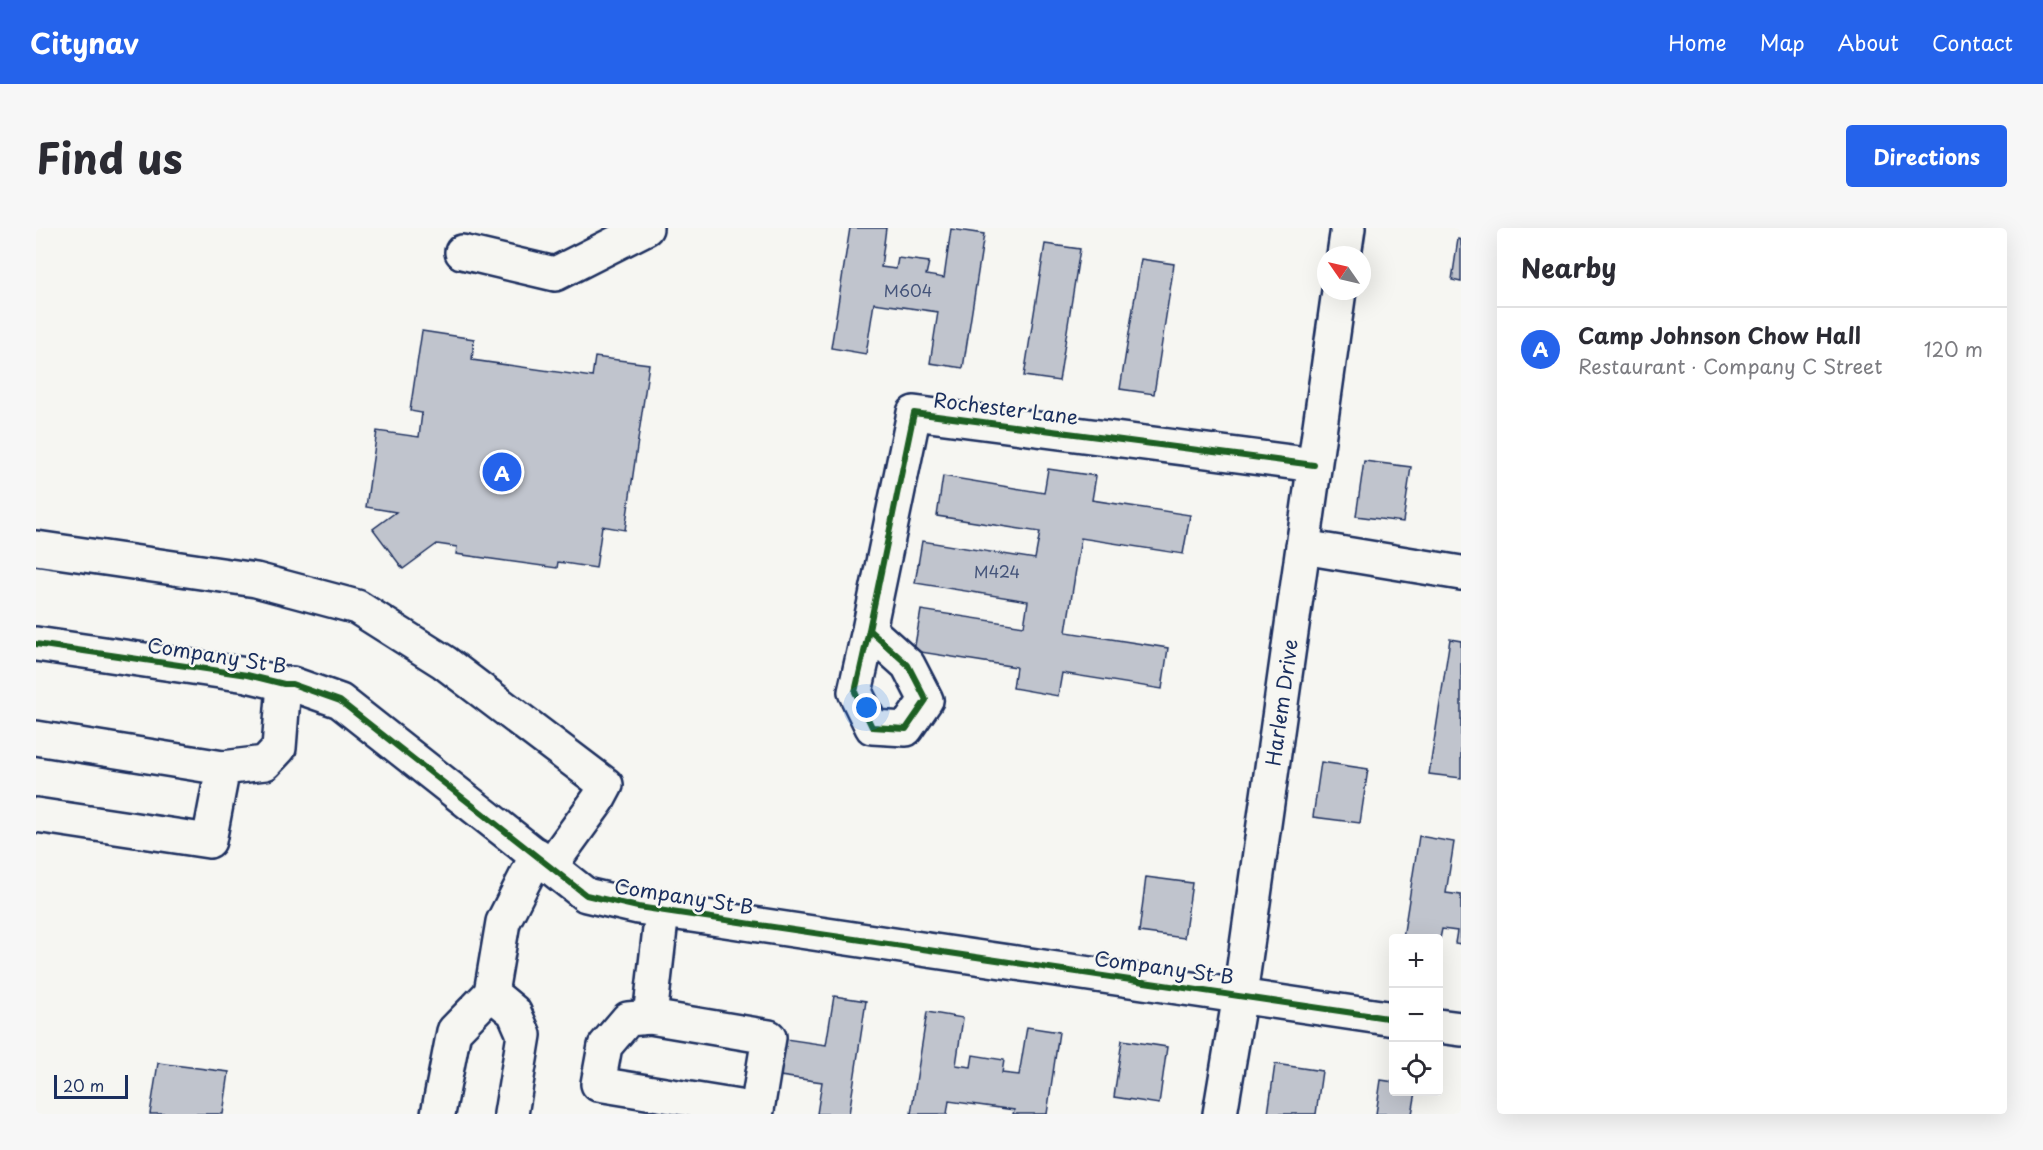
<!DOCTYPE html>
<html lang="en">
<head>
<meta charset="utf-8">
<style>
	:root { --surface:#fff; --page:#f7f7f7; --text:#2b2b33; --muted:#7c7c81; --line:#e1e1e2; --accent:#2563eb }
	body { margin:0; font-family:"Playpen Sans",sans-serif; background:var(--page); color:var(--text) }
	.controls { position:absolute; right:18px; bottom:18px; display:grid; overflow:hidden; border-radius:6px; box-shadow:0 6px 24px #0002 }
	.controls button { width:54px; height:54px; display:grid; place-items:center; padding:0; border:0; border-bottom:2px solid var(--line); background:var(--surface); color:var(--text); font:30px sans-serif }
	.compass { position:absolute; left:1281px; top:18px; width:54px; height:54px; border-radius:50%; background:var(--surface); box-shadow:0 6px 24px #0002; rotate:304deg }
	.scale { position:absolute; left:18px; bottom:15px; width:74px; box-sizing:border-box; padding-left:6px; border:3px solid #1b2f5e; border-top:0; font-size:16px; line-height:21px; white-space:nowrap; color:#1b2f5e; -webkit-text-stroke:4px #f6f6f2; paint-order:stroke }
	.you { position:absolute; left:831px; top:480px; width:21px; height:21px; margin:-15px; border:4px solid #fff; border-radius:50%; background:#1a73e8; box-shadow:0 0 0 9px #1a73e833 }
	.badge { display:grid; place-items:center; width:39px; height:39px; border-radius:50%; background:var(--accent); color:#fff; font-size:20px; font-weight:700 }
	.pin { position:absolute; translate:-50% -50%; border:3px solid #fff; box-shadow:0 2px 6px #0006 }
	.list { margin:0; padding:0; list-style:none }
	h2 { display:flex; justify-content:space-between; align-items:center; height:78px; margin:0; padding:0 24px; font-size:26px }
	h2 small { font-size:20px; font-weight:400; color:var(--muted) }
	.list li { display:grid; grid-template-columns:39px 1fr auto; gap:18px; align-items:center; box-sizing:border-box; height:84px; padding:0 24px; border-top:2px solid var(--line) }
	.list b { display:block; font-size:22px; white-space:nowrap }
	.list p { margin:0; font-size:20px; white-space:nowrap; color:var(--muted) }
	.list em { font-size:20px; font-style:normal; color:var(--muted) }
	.icon { flex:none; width:33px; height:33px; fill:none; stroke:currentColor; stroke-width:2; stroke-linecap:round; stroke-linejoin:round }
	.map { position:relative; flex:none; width:1425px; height:886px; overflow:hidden; border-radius:6px }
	header { display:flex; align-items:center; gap:36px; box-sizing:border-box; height:84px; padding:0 30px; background:var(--accent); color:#fff }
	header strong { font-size:28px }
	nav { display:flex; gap:33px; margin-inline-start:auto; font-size:21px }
	.intro { display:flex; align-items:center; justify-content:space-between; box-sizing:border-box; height:144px; padding:0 36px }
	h1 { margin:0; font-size:42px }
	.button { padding:15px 27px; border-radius:6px; background:var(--accent); color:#fff; font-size:21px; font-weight:700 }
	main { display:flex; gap:36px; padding:0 36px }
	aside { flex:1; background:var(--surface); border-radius:6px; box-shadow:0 6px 24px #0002 }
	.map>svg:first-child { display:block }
	.building { fill:#c0c4cd; stroke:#1b2f5e; stroke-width:1.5 }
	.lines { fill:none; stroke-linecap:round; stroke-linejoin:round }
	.minor-casing { stroke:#1b2f5e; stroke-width:38 }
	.minor { stroke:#f6f6f2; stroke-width:33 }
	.cycleway-casing { stroke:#f6f6f2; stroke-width:10 }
	.cycleway { stroke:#1b5e20; stroke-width:6 }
	.labels { text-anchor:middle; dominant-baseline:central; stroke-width:5; stroke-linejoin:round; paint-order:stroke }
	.number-label { font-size:16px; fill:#44547a }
	.street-label { font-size:20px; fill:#1b2f5e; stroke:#f6f6f2 }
</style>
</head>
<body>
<header>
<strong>Citynav</strong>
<nav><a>Home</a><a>Map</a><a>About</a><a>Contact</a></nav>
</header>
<div class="intro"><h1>Find us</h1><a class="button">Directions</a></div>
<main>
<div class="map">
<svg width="1425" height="886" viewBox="0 0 1425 886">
	<rect width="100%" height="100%" fill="#f6f6f2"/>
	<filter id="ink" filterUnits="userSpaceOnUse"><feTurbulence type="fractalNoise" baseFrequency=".0167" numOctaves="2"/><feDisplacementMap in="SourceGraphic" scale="12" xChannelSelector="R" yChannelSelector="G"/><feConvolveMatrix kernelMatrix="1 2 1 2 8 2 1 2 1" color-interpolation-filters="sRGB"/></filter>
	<g filter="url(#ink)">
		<g class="building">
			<polygon points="814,0 850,0 845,39 860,41 862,30 893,34 890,47 908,50 915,1 948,6 927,140 894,135 902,84 838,75 830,126 795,120"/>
			<polygon points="1422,11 1425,12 1425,54 1416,52"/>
			<polygon points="1009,16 1044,21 1023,153 988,148"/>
			<polygon points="1105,31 1138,36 1118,166 1084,161"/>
			<polygon points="386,103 438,111 436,132 556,149 559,129 613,136 589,302 566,298 560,340 522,334 521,340 420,326 421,319 401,316 367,341 337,301 360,284 330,279 341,203 383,209 386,185 374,183"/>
			<polygon points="1328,233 1375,239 1367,294 1320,288"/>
			<polygon points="1012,241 1060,248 1056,272 1154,287 1147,326 1045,310 1030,404 1132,420 1126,461 1026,445 1022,468 977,460 980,439 878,423 885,382 988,398 992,373 879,355 886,313 999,331 1004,304 901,288 907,248 1008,265"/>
			<polygon points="1414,411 1425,413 1425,550 1393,546"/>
			<polygon points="1285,534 1332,541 1324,595 1277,589"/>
			<polygon points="1383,608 1418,614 1410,665 1425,667 1425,716 1419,715 1421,703 1406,701 1402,720 1402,710 1367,710"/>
			<polygon points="1110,649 1156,655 1148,710 1103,704"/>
			<polygon points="798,768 830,773 813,886 781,886 786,854 744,848 750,811 790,817"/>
			<polygon points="891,784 927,790 920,837 935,839 937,827 968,832 966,845 983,847 991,799 1023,804 1011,886 977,886 978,882 913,873 911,886 875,886"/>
			<polygon points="1086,812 1131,819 1123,876 1078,869"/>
			<polygon points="122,835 193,844 187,886 114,886"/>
			<polygon points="1239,836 1286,843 1280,886 1232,886"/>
			<polygon points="1345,852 1358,854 1358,864 1380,864 1376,886 1340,886"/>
		</g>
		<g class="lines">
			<g class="minor-casing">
				<g id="minor">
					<polyline points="426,24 519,46 610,0"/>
					<polyline points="1308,27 1312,0"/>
					<polyline points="1267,319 1425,345"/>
					<polyline points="0,320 220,352 321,379 408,434 570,557 562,572 515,637"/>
					<polyline points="833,402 872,437 890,472 870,501 836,499 819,464 833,402 878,185 1278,237"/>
					<polyline points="0,416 211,447 248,456 256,456 304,473 550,667 602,679 1358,791"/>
					<polyline points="0,510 187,540"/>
					<polyline points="0,587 173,613 187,540 229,535 243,520 248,456"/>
					<polyline points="455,765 478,784 488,807 475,886"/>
					<polygon points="614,789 733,809 721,882 562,856 569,818 592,791"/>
					<polyline points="614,789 626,683"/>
					<polyline points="1402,798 1425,801"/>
					<polyline points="402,886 418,803 455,765 467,694 501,627"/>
					<path id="s1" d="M1184,886L1204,767L1303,63"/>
				</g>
			</g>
			<use href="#minor" class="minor"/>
			<g class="cycleway-casing">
				<g id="cycleway">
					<polyline points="833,402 872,437 890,472 870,501 836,499 819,464 833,402 878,185 1278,237"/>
					<polyline points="0,416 211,447 248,456 256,456 304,473 550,667 602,679 1358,791"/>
				</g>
			</g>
			<use href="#cycleway" class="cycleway"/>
		</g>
	</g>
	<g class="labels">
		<g class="number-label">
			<text x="872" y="62">M604</text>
			<text x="961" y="343">M424</text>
		</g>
		<g class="street-label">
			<text transform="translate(970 180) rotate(7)">Rochester Lane</text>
			<text transform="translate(181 427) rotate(9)">Company St B</text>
			<text stroke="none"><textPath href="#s1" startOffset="416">Harlem Drive</textPath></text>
			<text transform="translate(648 668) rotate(9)">Company St B</text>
			<text transform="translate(1128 739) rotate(8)">Company St B</text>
		</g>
	</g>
</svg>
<div class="controls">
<button>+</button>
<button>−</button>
<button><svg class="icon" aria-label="locate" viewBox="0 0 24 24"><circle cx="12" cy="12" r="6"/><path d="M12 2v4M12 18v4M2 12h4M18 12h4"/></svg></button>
</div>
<svg class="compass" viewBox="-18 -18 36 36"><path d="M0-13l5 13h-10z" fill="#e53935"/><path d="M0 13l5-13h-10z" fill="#7c7c81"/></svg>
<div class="scale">20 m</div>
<div class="you"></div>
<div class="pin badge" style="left:466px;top:244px">A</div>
</div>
<aside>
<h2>Nearby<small></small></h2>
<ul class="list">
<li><span class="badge">A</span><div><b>Camp Johnson Chow Hall</b><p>Restaurant · Company C Street</p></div><em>120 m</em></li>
</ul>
</aside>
</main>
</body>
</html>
